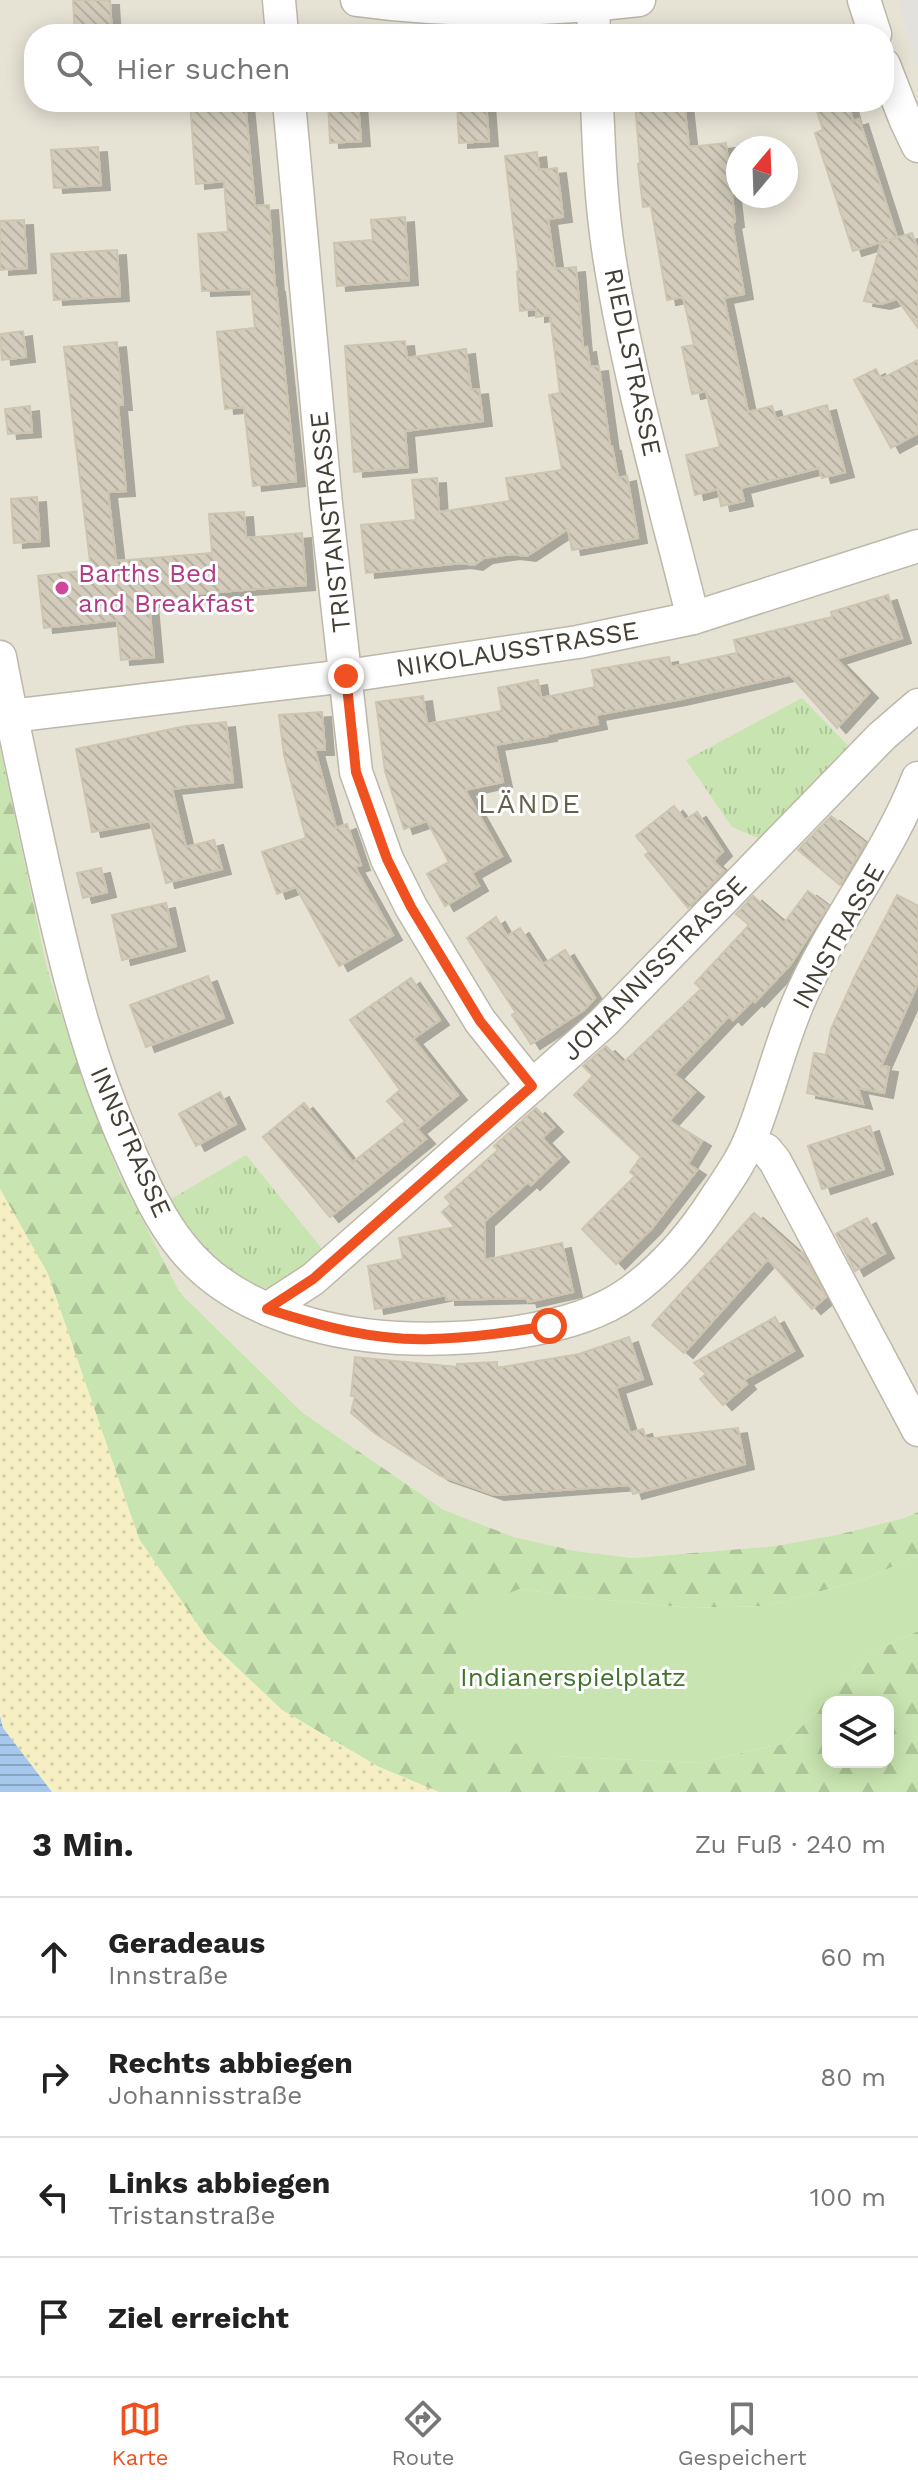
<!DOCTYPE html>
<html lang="de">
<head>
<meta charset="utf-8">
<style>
	:root { --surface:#fff; --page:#f6f6f6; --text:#222; --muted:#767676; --line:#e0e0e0; --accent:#ef5220 }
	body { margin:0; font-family:"Work Sans",sans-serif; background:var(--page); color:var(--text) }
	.controls { position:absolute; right:24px; bottom:24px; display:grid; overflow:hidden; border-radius:16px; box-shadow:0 4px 20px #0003 }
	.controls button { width:72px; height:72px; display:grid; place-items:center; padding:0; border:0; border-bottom:2px solid var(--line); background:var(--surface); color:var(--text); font:40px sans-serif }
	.compass { position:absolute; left:726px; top:136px; width:72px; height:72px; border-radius:50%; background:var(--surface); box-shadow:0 4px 20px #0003; rotate:19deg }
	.stop { position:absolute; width:24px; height:24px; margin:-18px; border:6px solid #ef5220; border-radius:50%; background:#fff }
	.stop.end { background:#ef5220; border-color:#fff; box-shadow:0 2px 8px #0008 }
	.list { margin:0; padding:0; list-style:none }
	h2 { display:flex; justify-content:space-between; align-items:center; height:104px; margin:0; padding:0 32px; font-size:34px }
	h2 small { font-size:26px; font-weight:400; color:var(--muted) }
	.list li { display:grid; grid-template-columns:52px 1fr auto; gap:24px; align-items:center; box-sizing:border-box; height:120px; padding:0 32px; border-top:2px solid var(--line) }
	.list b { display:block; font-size:30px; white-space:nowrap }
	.list p { margin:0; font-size:26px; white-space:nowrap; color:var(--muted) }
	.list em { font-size:26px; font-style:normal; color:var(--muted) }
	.icon { flex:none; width:44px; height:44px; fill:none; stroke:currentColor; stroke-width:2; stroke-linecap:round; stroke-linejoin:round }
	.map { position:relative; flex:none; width:918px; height:1792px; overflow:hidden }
	.search { position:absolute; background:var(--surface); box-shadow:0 4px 20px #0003; left:24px; right:24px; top:24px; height:88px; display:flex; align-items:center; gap:20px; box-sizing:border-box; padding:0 28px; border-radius:32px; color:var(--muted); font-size:30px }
	.sheet { height:584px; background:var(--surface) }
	nav { display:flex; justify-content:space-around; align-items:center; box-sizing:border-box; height:112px; border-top:2px solid var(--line); background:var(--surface); font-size:22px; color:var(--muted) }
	nav a { display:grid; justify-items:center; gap:4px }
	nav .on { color:var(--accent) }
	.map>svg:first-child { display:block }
	.residential { fill:#e6e2d4; fill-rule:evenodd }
	.grass { fill:url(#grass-tufts) }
	.forest { fill:url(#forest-firs); fill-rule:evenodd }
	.sand { fill:url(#sand-dots) }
	.green { fill:#c8e4b0 }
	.parking { fill:#e3e1de }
	.water { fill:url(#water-rules) }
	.building { fill:url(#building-back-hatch); stroke:#cdc5b0; stroke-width:2; filter:url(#shadow) }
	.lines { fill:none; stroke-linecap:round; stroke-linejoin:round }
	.minor-casing { stroke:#bdb8a9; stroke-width:35 }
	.minor { stroke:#fff; stroke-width:32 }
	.route { stroke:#ef5220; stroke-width:10 }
	.hotel-dot { fill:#d1479c; stroke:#fff; stroke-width:3 }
	.labels { text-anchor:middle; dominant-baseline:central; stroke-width:6; stroke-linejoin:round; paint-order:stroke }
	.street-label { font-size:26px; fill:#444036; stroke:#fff }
	.hotel-label { font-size:26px; fill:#b23c85; stroke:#fff; text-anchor:start }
	.park-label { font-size:26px; fill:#40732c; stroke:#fff }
	.neighbourhood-label { font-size:28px; letter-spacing:2px; fill:#675f4d; stroke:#fff }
</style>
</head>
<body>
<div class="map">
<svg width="918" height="1792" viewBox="0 0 918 1792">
	<defs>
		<pattern id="grass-tufts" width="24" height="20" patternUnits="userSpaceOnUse" patternTransform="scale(2)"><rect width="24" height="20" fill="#c8e4b0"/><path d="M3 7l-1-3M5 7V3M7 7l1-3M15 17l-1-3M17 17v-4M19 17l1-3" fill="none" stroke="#adc598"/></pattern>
		<pattern id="forest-firs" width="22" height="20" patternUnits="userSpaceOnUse" patternTransform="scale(2)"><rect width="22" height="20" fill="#c8e4b0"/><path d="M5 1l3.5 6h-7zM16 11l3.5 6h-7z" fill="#adc598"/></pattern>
		<pattern id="sand-dots" width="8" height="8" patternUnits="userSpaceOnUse" patternTransform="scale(2)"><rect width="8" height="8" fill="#f5efc3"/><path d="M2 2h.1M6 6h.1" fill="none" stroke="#d3cea8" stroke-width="1.8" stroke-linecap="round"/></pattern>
		<pattern id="water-rules" width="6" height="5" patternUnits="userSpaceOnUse" patternTransform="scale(2)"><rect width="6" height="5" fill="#a5c8ec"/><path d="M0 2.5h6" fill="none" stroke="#88a4c0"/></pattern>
		<pattern id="building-back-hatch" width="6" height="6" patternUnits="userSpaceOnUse" patternTransform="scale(2)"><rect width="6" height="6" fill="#d3ccbc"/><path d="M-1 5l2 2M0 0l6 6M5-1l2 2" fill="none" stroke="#b6b0a2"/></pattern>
		<filter id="shadow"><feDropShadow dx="9" dy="5" stdDeviation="0" flood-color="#0004"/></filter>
	</defs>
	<rect width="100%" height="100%" fill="#f2efe6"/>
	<path class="residential" d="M0,0H918V1512L904,1518L841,1534L776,1546L633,1558L575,1551L514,1537L444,1510L303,1413L180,1293L119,1174L72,1047L47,968L0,747ZM34,34H884V102H34ZM738,148H786V196H738Z"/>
	<g class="grass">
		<polygon points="802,698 849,747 765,841 732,827 686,760"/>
		<path d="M246,1155L327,1255C312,1264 296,1280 280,1286C242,1301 184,1230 166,1202Z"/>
	</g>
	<path class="forest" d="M0,747L47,968L72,1047L119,1174L180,1293L303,1413L444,1510L514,1537L575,1551L633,1558L776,1546L841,1534L904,1518L918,1512V1555L866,1579L766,1606L691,1608L577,1597L519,1589L554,1756L698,1763L786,1743L869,1654L918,1631V1792H439L379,1767L282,1710L208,1640L139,1539L48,1274L0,1189ZM828,1702H888V1762H828Z"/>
	<polygon class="sand" points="0,1189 48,1274 139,1539 208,1640 282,1710 379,1767 439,1792 52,1792 3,1728 0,1716"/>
	<polygon class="green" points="918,1555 918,1631 869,1654 786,1743 698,1763 554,1756 474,1730 453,1702 457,1645 473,1608 519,1589 577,1597 691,1608 766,1606 866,1579"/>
	<polygon class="parking" points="900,0 918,0 918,70 899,2"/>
	<polygon class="water" points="0,1716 3,1728 52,1792 0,1792"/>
	<g class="building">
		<polygon points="73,0 110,0 112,34 75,34"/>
		<polygon points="190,102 245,102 255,206 269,205 275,287 276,287 296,481 253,486 244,407 225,409 217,332 255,328 251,289 202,291 198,234 228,232 224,181 196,184"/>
		<polygon points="328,102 358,102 361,141 330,143"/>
		<polygon points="457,102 486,102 489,141 459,143"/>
		<polygon points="635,102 684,102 689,147 726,143 735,222 732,223 744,294 724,298 748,412 772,406 776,419 827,405 845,472 822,478 819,468 741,488 744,501 721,506 718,489 695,495 686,455 720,447 706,391 692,394 682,347 694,345 683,297 667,300 651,206 643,207 638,164 640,163"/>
		<polygon points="814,102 848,102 853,121 859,119 897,237 853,251 815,133 823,130"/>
		<polygon points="98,147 101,185 54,188 51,150"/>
		<polygon points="537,152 539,170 557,168 563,217 548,219 555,269 576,267 583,348 587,347 590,367 599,366 610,446 612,446 618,478 627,476 638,538 572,550 568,529 527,556 511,554 484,558 474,565 462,563 366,573 361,525 416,520 412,480 437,478 439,512 510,501 506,478 562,470 549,395 560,393 550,315 536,317 536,309 520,311 517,272 519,272 505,156"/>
		<polygon points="405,217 409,280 337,286 334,243 373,240 371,220"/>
		<polygon points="24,220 27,268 0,270 0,221"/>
		<polygon points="912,233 918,251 918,328 897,299 881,304 864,301 881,243"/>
		<polygon points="117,250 120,296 54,300 51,254"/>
		<polygon points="23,331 26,357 2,360 0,334"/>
		<polygon points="405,341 407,358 466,349 471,390 479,389 483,421 405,431 408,467 354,472 345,346"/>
		<polygon points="117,342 123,405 118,405 126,491 108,492 116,561 212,553 209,514 244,512 246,538 302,533 306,585 196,594 196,598 149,602 154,657 121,660 117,620 44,628 38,576 91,570 64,347"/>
		<polygon points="918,360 918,433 891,448 854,380 876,369 881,379"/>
		<polygon points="30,406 32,432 8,434 5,409"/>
		<polygon points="37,497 40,541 14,543 11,499"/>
		<polygon points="888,595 902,638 836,659 869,693 837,728 790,675 677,700 596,715 598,724 548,734 548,736 495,745 503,782 465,790 502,856 472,873 479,886 445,906 427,874 449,862 427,821 404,829 385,771 376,702 423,696 427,724 502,711 498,688 538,680 541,698 595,687 592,670 669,657 671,667 737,653 734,640 832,617 831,612"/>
		<polygon points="322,712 325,750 315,750 336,828 347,824 361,865 355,867 393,935 339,966 296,887 277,894 262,852 306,838 284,755 279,715"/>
		<polygon points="226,722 233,782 172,789 186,847 214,840 222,869 166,883 150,821 92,832 76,749 186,726"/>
		<polygon points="674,806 685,820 697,812 723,851 713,861 724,871 688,908 645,855 649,852 636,836"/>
		<polygon points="831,816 865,843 840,885 798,850"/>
		<polygon points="101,868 107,892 83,898 77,873"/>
		<polygon points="808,891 828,906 791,964 755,1002 753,1000 733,1020 729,1016 674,1074 695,1092 669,1121 702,1141 688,1164 697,1170 652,1228 616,1264 582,1229 635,1176 630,1172 641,1157 574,1095 593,1076 583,1066 606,1046 623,1063 701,989 695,983 749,925 736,914 753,896 784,923"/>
		<polygon points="897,895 918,906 918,983 881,1066 889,1067 884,1093 858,1088 863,1104 807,1093 814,1053 826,1055 831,1029 856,974"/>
		<polygon points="166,903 176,946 122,960 112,915"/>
		<polygon points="496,917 507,936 520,928 543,964 565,950 595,998 584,1010 531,1044 512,1015 516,1013 467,938"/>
		<polygon points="208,976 224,1018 146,1047 130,1005"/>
		<polygon points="411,978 440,1020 413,1039 458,1095 417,1129 426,1139 330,1217 263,1137 304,1103 353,1162 405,1121 387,1101 400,1090 350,1020"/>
		<polygon points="220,1092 236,1124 196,1146 179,1114"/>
		<polygon points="536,1108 554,1127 542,1138 560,1157 531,1185 528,1182 485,1221 485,1260 562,1243 573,1292 528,1302 527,1298 446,1300 446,1295 375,1309 368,1266 403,1259 399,1238 455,1227 442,1212 451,1204 445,1197 498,1150 494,1146"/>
		<polygon points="870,1126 884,1169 822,1189 808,1146"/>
		<polygon points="754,1213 799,1253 802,1252 826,1297 812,1309 768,1259 684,1353 652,1325"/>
		<polygon points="867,1218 885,1253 855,1271 836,1234"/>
		<polygon points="775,1317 794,1351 744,1380 747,1384 723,1405 700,1379 706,1374 694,1363"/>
		<polygon points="629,1337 643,1379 616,1388 630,1433 643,1429 646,1439 738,1428 745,1464 633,1494 630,1485 495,1495 441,1476 376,1434 351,1413 355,1396 351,1396 355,1357 457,1367 457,1364 497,1362 497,1368 579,1354"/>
	</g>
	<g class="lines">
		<g class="minor-casing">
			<g id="minor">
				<polyline points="279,0 282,34"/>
				<path d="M357,0C451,13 544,11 639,0"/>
				<polyline points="864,0 875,34"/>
				<polyline points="593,5 594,34"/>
				<polyline points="884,65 906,121 918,146"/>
				<polyline points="289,102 326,504 356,772 387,859 411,907 480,1021 532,1086"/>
				<path d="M597,102C599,153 601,204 609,255C628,377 663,498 693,618"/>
				<path d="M0,657C12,721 26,785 40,849C62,950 85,1050 126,1144C142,1180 158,1218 183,1248C232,1309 322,1334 398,1338C466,1341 572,1334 629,1293C664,1268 692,1235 715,1199C728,1180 741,1161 750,1140C768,1096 779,1048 798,1003C831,924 887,858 918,778"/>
				<polyline points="11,716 346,676 578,642 693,618 918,546"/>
				<polyline points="749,1142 766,1150 775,1161 918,1430"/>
				<polyline points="267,1309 313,1279 603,1023 882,736 918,705"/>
			</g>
		</g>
		<use href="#minor" class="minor"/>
	</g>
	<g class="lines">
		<path class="route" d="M346,676L356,772L387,859L411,907L480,1021L532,1086L313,1279L267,1309C320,1326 375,1341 431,1339C471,1338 510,1332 549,1326"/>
	</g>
	<circle class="hotel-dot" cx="62" cy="588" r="8"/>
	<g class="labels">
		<g class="street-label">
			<text transform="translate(633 362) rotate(78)">RIEDLSTRASSE</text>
			<text transform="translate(330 522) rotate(-96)">TRISTANSTRASSE</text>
			<text transform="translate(517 649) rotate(-9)">NIKOLAUSSTRASSE</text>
			<text transform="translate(838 936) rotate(-61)">INNSTRASSE</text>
			<text transform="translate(654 968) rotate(-45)">JOHANNISSTRASSE</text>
			<text transform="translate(131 1142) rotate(66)">INNSTRASSE</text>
		</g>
		<g class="hotel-label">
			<text x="78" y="573">Barths Bed<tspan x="78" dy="30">and Breakfast</tspan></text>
		</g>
		<g class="park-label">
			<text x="573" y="1677">Indianerspielplatz</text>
		</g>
		<g class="neighbourhood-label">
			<text x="530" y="803">LÄNDE</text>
		</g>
	</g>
</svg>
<div class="controls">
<button><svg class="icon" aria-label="layers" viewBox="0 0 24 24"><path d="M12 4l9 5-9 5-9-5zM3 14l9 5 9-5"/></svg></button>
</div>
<svg class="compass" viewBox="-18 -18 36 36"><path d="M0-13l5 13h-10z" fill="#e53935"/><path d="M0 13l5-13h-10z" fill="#767676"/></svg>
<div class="stop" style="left:549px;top:1326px"></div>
<div class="stop end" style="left:346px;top:676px"></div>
<div class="search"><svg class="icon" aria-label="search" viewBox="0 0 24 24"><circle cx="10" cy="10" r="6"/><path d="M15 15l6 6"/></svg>Hier suchen</div>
</div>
<section class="sheet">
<h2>3 Min.<small>Zu Fuß · 240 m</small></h2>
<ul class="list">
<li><svg class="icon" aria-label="ahead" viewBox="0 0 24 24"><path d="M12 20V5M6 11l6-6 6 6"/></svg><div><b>Geradeaus</b><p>Innstraße</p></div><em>60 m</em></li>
<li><svg class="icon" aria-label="right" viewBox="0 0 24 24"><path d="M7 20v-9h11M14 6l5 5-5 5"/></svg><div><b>Rechts abbiegen</b><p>Johannisstraße</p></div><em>80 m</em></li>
<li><svg class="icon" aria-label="left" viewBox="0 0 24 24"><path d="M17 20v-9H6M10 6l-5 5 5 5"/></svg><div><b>Links abbiegen</b><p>Tristanstraße</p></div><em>100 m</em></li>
<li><svg class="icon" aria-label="arrive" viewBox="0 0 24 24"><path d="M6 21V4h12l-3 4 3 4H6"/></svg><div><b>Ziel erreicht</b></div></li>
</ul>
</section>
<nav>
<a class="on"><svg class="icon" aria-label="map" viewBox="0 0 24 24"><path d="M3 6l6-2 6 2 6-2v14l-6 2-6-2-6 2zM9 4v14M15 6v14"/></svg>Karte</a>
<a><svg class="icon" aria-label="directions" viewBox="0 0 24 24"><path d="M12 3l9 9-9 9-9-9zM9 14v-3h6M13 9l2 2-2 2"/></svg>Route</a>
<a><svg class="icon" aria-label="saved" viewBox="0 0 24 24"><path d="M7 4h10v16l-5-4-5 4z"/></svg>Gespeichert</a>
</nav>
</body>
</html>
